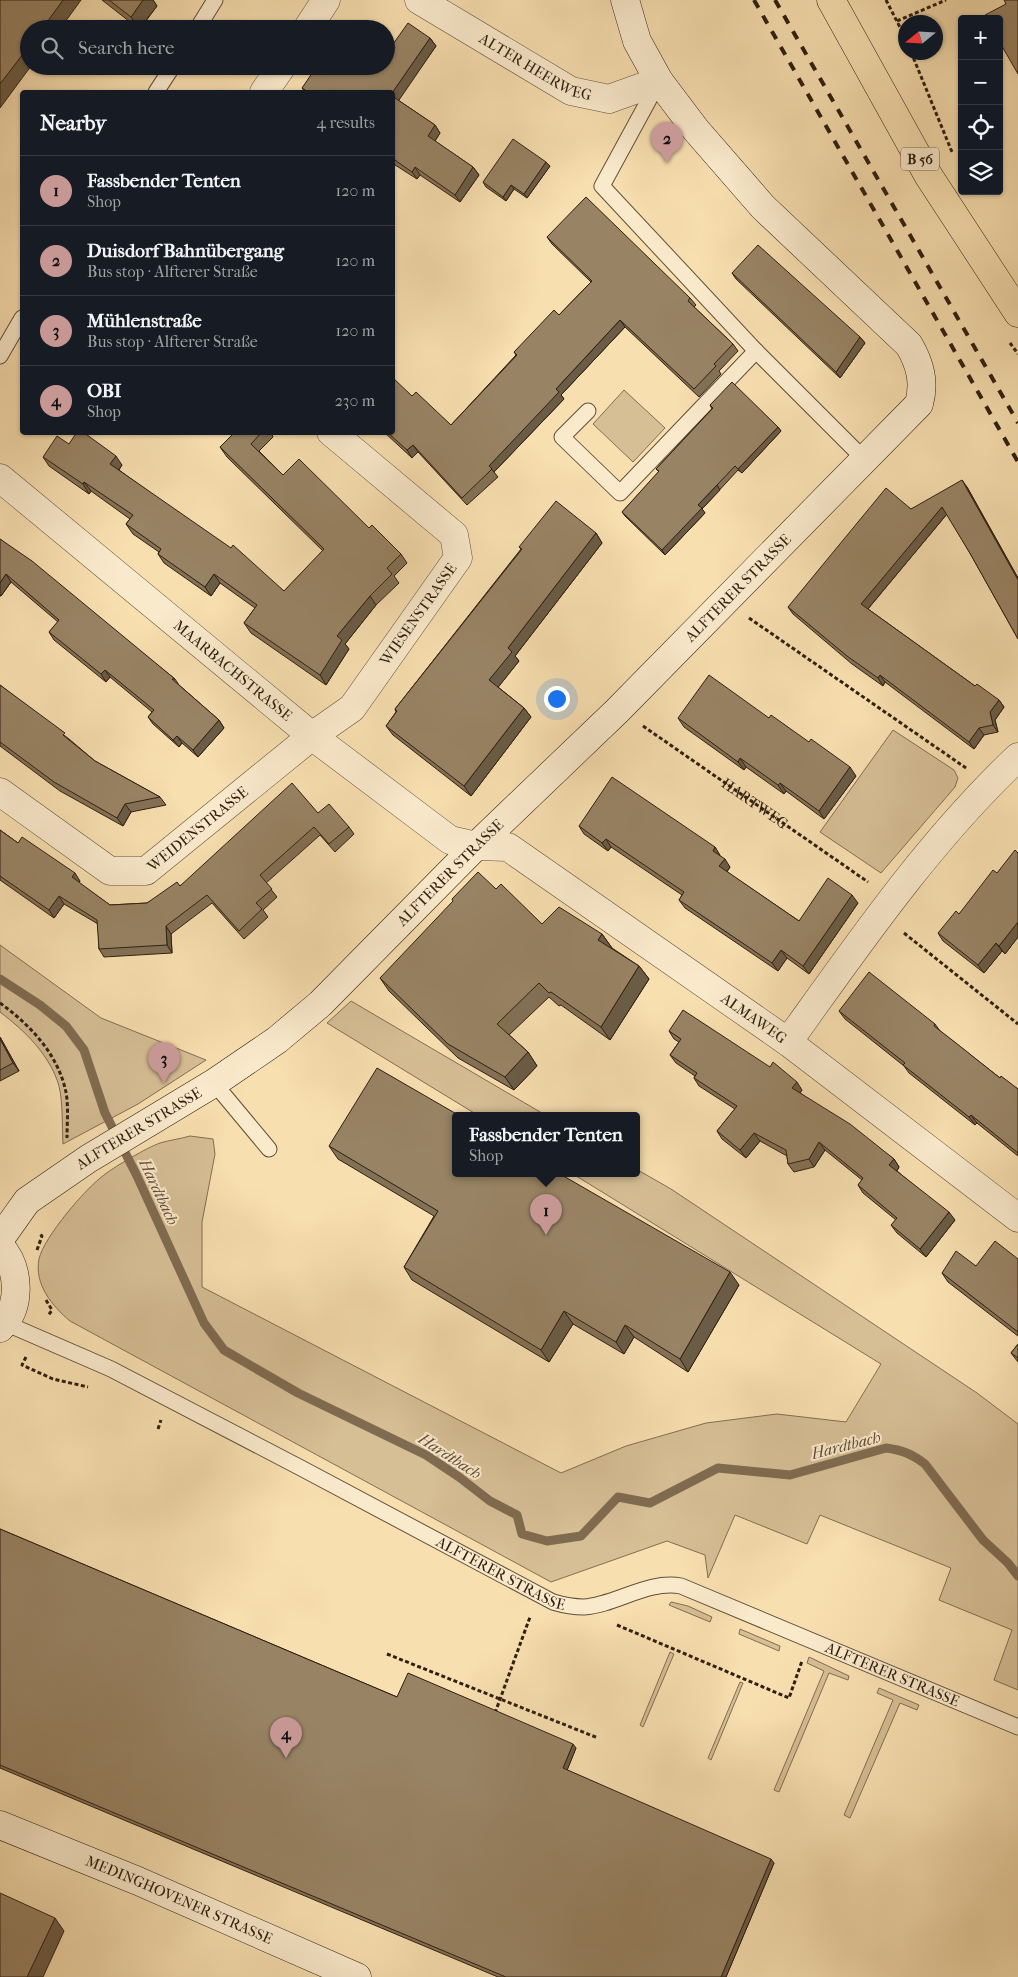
<!DOCTYPE html>
<html lang="en">
<head>
<meta charset="utf-8">
<style>
	:root { --surface:#171b24; --page:#242831; --text:#f1f3f6; --muted:#9ea1a6; --line:#363941; --accent:#c59692 }
	body { margin:0; font-family:"IM FELL French Canon",serif; background:var(--page); color:var(--text) }
	.controls { position:absolute; right:15px; top:15px; display:grid; overflow:hidden; border-radius:5px; box-shadow:0 1px 4px #0004 }
	.controls button { width:45px; height:45px; display:grid; place-items:center; padding:0; border:0; border-bottom:1px solid var(--line); background:var(--surface); color:var(--text); font:25px sans-serif }
	.compass { position:absolute; left:898px; top:15px; width:45px; height:45px; border-radius:50%; background:var(--surface); box-shadow:0 1px 4px #0004; rotate:252deg }
	.you { position:absolute; left:556px; top:698px; width:18px; height:18px; margin:-12px; border:4px solid #fff; border-radius:50%; background:#1a73e8; box-shadow:0 0 0 8px #1a73e833 }
	.badge { display:grid; place-items:center; width:32px; height:32px; border-radius:50%; background:var(--accent); color:#111; font-size:16px; font-weight:700 }
	.pin { position:absolute; translate:-50% -41px; filter:drop-shadow(0 1px 2px #0008) }
	.pin::after { content:''; position:absolute; top:26px; width:18px; height:15px; background:inherit; clip-path:polygon(0 0,100% 0,50% 100%) }
	.popup { position:absolute; left:452px; top:1112px; width:188px; height:65px; box-sizing:border-box; display:grid; place-content:center; border-radius:5px; background:var(--surface); filter:drop-shadow(0 1px 4px #0005); font-size:16px; white-space:nowrap; color:var(--muted) }
	.popup b { font-size:19px; color:var(--text) }
	.popup::after { content:''; position:absolute; left:50%; top:100%; margin-left:-10px; border:10px solid transparent; border-top-color:var(--surface) }
	.list { margin:0; padding:0; list-style:none }
	h2 { display:flex; justify-content:space-between; align-items:center; height:65px; margin:0; padding:0 20px; font-size:21px }
	h2 small { font-size:16px; font-weight:400; color:var(--muted) }
	.list li { display:grid; grid-template-columns:32px 1fr auto; gap:15px; align-items:center; box-sizing:border-box; height:70px; padding:0 20px; border-top:1px solid var(--line) }
	.list b { display:block; font-size:19px; white-space:nowrap }
	.list p { margin:0; font-size:16px; white-space:nowrap; color:var(--muted) }
	.list em { font-size:16px; font-style:normal; color:var(--muted) }
	.icon { flex:none; width:28px; height:28px; fill:none; stroke:currentColor; stroke-width:2; stroke-linecap:round; stroke-linejoin:round }
	.map { position:relative; flex:none; width:1018px; height:1977px; overflow:hidden }
	.search { position:absolute; background:var(--surface); box-shadow:0 1px 4px #0004; left:20px; top:20px; width:375px; height:55px; display:flex; align-items:center; gap:12px; box-sizing:border-box; padding:0 18px; border-radius:28px; color:var(--muted); font-size:19px }
	.panel { position:absolute; background:var(--surface); box-shadow:0 1px 4px #0004; left:20px; top:90px; width:375px; height:345px; border-radius:5px }
	.map>svg:first-child { display:block }
	.green { fill:#d6be95; stroke:#826e53 }
	.lines { fill:none; stroke-linecap:round; stroke-linejoin:round }
	.stream { stroke:#7f6b50; stroke-width:9 }
	.lane-casing { stroke:#614f39; stroke-width:17 }
	.street-casing { stroke:#614f39; stroke-width:29 }
	.secondary-casing { stroke:#2f1f11; stroke-width:29 }
	.primary-casing { stroke:#2f1f11; stroke-width:29 }
	.path { stroke:#2f1f11; stroke-width:3; stroke-dasharray:4 2.5; stroke-linecap:butt }
	.lane { stroke:#faeacc; stroke-width:15 }
	.street { stroke:#faeacc; stroke-width:28 }
	.secondary { stroke:#faeacc; stroke-width:28 }
	.primary { stroke:#f8dfb0; stroke-width:28 }
	.rail { stroke:#2f1f11; stroke-width:4; stroke-dasharray:9 9; stroke-linecap:butt }
	.wall { fill:#837156; stroke:#2f1f11 }
	.shaded-wall { fill:#6a5c46; stroke:#2f1f11 }
	.building { fill:#988364; stroke:#2f1f11 }
	.labels { text-anchor:middle; dominant-baseline:central; stroke-width:4; stroke-linejoin:round; paint-order:stroke }
	.shield { fill:#faeacc; stroke:#6c5c49; stroke-width:1 }
	.shield-label { font-size:14px; font-weight:bold; fill:#2f1f11 }
	.street-label { font-size:15px; fill:#2f1f11; stroke:#faeacc }
	.water-label { font-size:16px; font-style:italic; fill:#5e4b36; stroke:#faeacc }
</style>
</head>
<body>
<div class="map">
<svg width="1018" height="1977" viewBox="0 0 1018 1977">
	<rect width="100%" height="100%" fill="#f8dfb0"/>
	<filter id="stains"><feTurbulence type="fractalNoise" baseFrequency=".004" numOctaves="4"/><feColorMatrix values="0 0 0 0 .2 0 0 0 0 .09 0 0 0 0 .02 0 0 0 .5 -.17"/></filter>
	<radialGradient id="worn" r=".72"><stop offset=".6" stop-color="#630" stop-opacity="0"/><stop offset="1" stop-color="#630" stop-opacity=".3"/></radialGradient>
	<g class="green">
		<polygon points="624,390 665,428 633,462 593,424"/>
		<polygon points="893,730 954,770 958,778 955,787 881,873 820,832"/>
		<path d="M0,945L101,1018L206,1060L138,1104L63,1144C62,1126 63,1102 59,1086C50,1055 25,1031 0,1012Z"/>
		<polygon points="351,1001 547,1116 479,1116 327,1023"/>
		<path d="M190,1136L213,1139L215,1154L202,1222V1287L561,1473L626,1446L706,1423L777,1414L846,1422L881,1364L573,1174H636V1169L671,1189L977,1393L1018,1424V1690L994,1680L1012,1630L939,1600L951,1568L820,1515L807,1544L735,1515L708,1578L705,1555L667,1541L551,1582L70,1321C52,1306 34,1284 39,1259C44,1237 85,1189 104,1175C114,1167 148,1147 160,1143C170,1140 180,1139 190,1136Z"/>
		<polygon points="671,1602 688,1606 712,1617 710,1622 669,1605"/>
		<polygon points="740,1629 780,1646 779,1651 739,1634"/>
		<polygon points="670,1652 674,1654 643,1727 640,1725"/>
		<polygon points="809,1657 849,1676 848,1680 829,1673 779,1792 774,1790 824,1671 807,1663"/>
		<polygon points="740,1682 743,1683 711,1760 708,1758"/>
		<polygon points="879,1688 919,1705 917,1710 900,1703 850,1818 844,1815 893,1700 877,1693"/>
	</g>
	<g class="lines">
		<path class="stream" d="M0,979L40,1005L66,1026L84,1050L105,1113L137,1176L204,1323L224,1350L298,1393L426,1455L459,1477L490,1501L517,1515L522,1534L547,1541L581,1536L618,1497L650,1503L718,1468L790,1475L886,1448C902,1450 912,1454 925,1464L983,1540L1008,1563L1018,1576"/>
		<g class="lane-casing">
			<g id="lane">
				<polyline points="197,29 215,0"/>
				<polyline points="658,83 602,186 756,351 864,459"/>
				<polyline points="156,92 173,66"/>
				<polyline points="0,356 22,318"/>
				<polyline points="588,411 562,437 620,493 756,351"/>
				<polyline points="214,1083 269,1149"/>
				<path id="s2" d="M5,1323L111,1369L301,1468L553,1602C563,1605 573,1607 584,1607C616,1605 647,1580 681,1586L1018,1727"/>
			</g>
		</g>
		<g class="street-casing">
			<g id="street">
				<path id="s3" d="M419,0L571,91L609,99L659,81"/>
				<polyline points="307,29 326,0"/>
				<polyline points="264,92 282,66"/>
				<path id="s4" d="M0,478L312,736L450,840L476,846L508,847L788,1042L1018,1218"/>
				<path id="s5" d="M0,792L110,871H146L312,736L352,708L458,558L454,535L331,432"/>
				<path d="M788,1042C859,943 929,841 1018,757"/>
			</g>
		</g>
		<g class="secondary-casing">
			<g id="secondary">
				<path id="s6" d="M0,1239L27,1201L88,1159L214,1083L277,1040L320,1004L476,846L617,711L919,404C925,382 920,364 909,345L763,207L696,130L659,81L637,41L625,0"/>
				<path d="M0,1246C20,1268 22,1307 0,1328"/>
				<path id="s7" d="M0,1825L138,1881L357,1977"/>
			</g>
		</g>
		<g class="primary-casing">
			<polyline id="primary" points="831,0 928,175 1018,313"/>
		</g>
		<g class="path">
			<polyline points="886,0 906,39"/>
			<polyline points="897,21 946,0"/>
			<polyline points="911,52 952,152"/>
			<polyline points="1010,343 1018,354"/>
			<polyline points="749,618 966,768"/>
			<path id="s1" d="M643,726L868,882"/>
			<polyline points="904,933 1018,1024"/>
			<path d="M0,1003C29,1024 56,1052 65,1088C69,1103 67,1122 67,1138"/>
			<polyline points="37,1250 42,1236 39,1233"/>
			<polyline points="46,1300 52,1310 48,1316"/>
			<polyline points="26,1357 22,1365 53,1379 88,1387"/>
			<polyline points="158,1429 161,1420"/>
			<polyline points="617,1625 789,1698 802,1661"/>
			<polyline points="387,1654 598,1738"/>
			<polyline points="495,1713 530,1617"/>
		</g>
		<use href="#lane" class="lane"/>
		<use href="#street" class="street"/>
		<use href="#secondary" class="secondary"/>
		<use href="#primary" class="primary"/>
		<g class="rail">
			<polyline points="754,0 1018,462"/>
			<polyline points="775,0 1018,423"/>
		</g>
	</g>
	<g class="wall">
		<polygon points="102,0 153,0 157,6 140,29 139,29"/>
		<polygon points="430,38 436,46 398,100 435,125 440,133 435,141 473,167 479,175 460,202 420,175 417,179 392,163 392,92 305,92 302,88 372,74"/>
		<polygon points="546,162 550,166 527,198 514,189 506,201 486,187 483,182"/>
		<polygon points="547,237 690,298 696,305 694,307 733,344 738,351 719,371 721,374 699,397 625,327 561,395 564,399 494,472 498,477 467,505 418,452 412,458 384,432 392,432 412,396 451,425 516,355 514,352 559,315 591,282 552,244"/>
		<polygon points="732,273 860,337 865,343 840,378 736,279"/>
		<polygon points="710,405 778,427 781,431 742,473 738,470 702,509 705,513 665,555 625,516 622,512 659,472 656,469 712,409"/>
		<polygon points="232,432 271,432 273,437 259,451 283,475 369,528 401,554 407,563 394,576 399,583 376,605 345,644 349,649 326,685 251,633 244,623 255,608 220,583 211,596 164,563 158,554 159,552 133,534 126,524 130,519 91,491 89,494 49,466 43,457 69,444 122,465 119,470 284,591 323,551 227,457 220,447 234,434"/>
		<polygon points="967,487 1018,578 1018,639 971,555 947,514 868,609 975,686 999,700 1004,707 995,720 998,732 984,735 974,749 885,682 883,686 852,664 793,614 788,607 911,509"/>
		<polygon points="596,533 602,543 515,656 519,661 498,687 524,708 531,717 471,796 393,735 386,726 396,712 395,709 521,549 519,547"/>
		<polygon points="0,539 175,679 179,685 219,720 224,728 198,757 182,743 179,747 153,724 148,717 152,712 110,677 106,682 54,640 49,632 58,622 11,582 1,596 0,596"/>
		<polygon points="0,685 69,739 95,761 160,797 166,805 131,812 123,826 60,791 0,746"/>
		<polygon points="678,718 769,718 856,776 824,819 786,791 784,794 746,767 744,770 684,727"/>
		<polygon points="318,813 349,827 354,834 335,852 320,835 266,883 277,897 263,910 268,917 244,939 212,903 171,934 172,953 104,957 99,949 98,924 64,904 54,918 0,880 0,830 18,843 80,881 79,883 110,905 147,903"/>
		<polygon points="579,826 715,847 720,856 730,867 727,872 799,921 858,903 809,974 787,958 778,971 685,908 679,900 682,895 611,847 608,851 584,834"/>
		<polygon points="1018,853 1018,937 1005,954 1002,951 984,973 943,941 938,933 959,914 997,873"/>
		<polygon points="496,889 542,924 602,934 612,948 639,966 649,979 610,1040 561,1005 559,1006 549,997 509,1035 528,1052 537,1066 514,1090 458,1058 389,991 380,978"/>
		<polygon points="839,1011 935,1024 940,1031 1000,1078 1018,1089 1018,1156 977,1123 975,1125 909,1073 904,1066 845,1019"/>
		<polygon points="669,1031 802,1090 800,1093 894,1159 899,1167 897,1171 955,1220 926,1257 897,1233 891,1225 896,1220 863,1193 858,1185 862,1180 825,1150 814,1167 794,1172 788,1164 787,1156 760,1141 746,1158 722,1139 717,1131 735,1109 699,1086 694,1078 695,1076 676,1063 670,1055 679,1042 674,1039"/>
		<polygon points="0,1037 19,1071 0,1081"/>
		<polygon points="329,1146 739,1285 688,1372 634,1337 624,1354 573,1324 549,1362 412,1280 404,1267 434,1216 338,1159"/>
		<polygon points="1018,1259 1018,1336 948,1282 942,1273 976,1266"/>
		<polygon points="1018,1344 1018,1362 1011,1353"/>
		<polygon points="0,1529 397,1697 576,1748 567,1770 774,1863 726,1977 498,1977 0,1768"/>
	</g>
	<g class="shaded-wall">
		<polygon points="63,0 81,0 60,29 42,29"/>
		<polygon points="143,0 153,0 157,6 139,29 131,17"/>
		<polygon points="430,38 436,46 397,103 392,97 392,93"/>
		<polygon points="29,46 29,66 31,66 0,108 0,84"/>
		<polygon points="435,125 440,133 433,144 428,136"/>
		<polygon points="546,162 550,166 527,198 524,194"/>
		<polygon points="415,167 420,175 417,179 412,172"/>
		<polygon points="473,167 479,175 460,202 455,195"/>
		<polygon points="511,185 514,189 506,201 503,197"/>
		<polygon points="620,320 625,327 561,395 564,399 494,472 489,466 556,389"/>
		<polygon points="860,337 865,343 840,378 836,372"/>
		<polygon points="778,427 781,431 742,473 738,469"/>
		<polygon points="413,445 418,452 412,458 407,450"/>
		<polygon points="116,456 122,465 116,473 110,464"/>
		<polygon points="962,480 967,487 1018,578 1018,580"/>
		<polygon points="84,482 91,491 89,494 83,484"/>
		<polygon points="717,485 720,490 702,509 705,513 665,555 662,550 698,505"/>
		<polygon points="942,507 947,514 866,611 861,604"/>
		<polygon points="596,533 602,543 515,656 519,661 496,690 489,680 508,648"/>
		<polygon points="6,574 11,582 1,596 0,595 0,583"/>
		<polygon points="214,574 220,583 211,596 205,587"/>
		<polygon points="370,596 376,605 345,644 349,649 326,685 320,675 337,636"/>
		<polygon points="105,670 110,677 106,682 101,674"/>
		<polygon points="880,675 885,682 883,686 878,678"/>
		<polygon points="999,700 1004,707 995,720 998,732 993,725 990,712"/>
		<polygon points="524,708 531,717 471,796 464,786"/>
		<polygon points="219,720 224,728 198,757 193,750"/>
		<polygon points="979,728 984,735 974,749 969,742"/>
		<polygon points="177,736 182,743 179,747 173,740"/>
		<polygon points="740,758 746,767 744,770 738,762"/>
		<polygon points="850,767 856,776 824,819 819,811"/>
		<polygon points="780,783 786,791 784,794 778,785"/>
		<polygon points="125,804 131,812 123,826 117,818"/>
		<polygon points="606,839 611,847 608,851 602,843"/>
		<polygon points="715,847 720,855 718,859 713,851"/>
		<polygon points="725,859 730,867 725,874 719,866"/>
		<polygon points="75,873 80,881 77,885 72,877"/>
		<polygon points="852,895 858,903 809,974 803,966"/>
		<polygon points="59,896 64,904 54,918 49,910"/>
		<polygon points="1018,922 1018,937 1005,954 999,946"/>
		<polygon points="166,926 171,934 172,953 167,945"/>
		<polygon points="602,934 612,948 607,953 598,940"/>
		<polygon points="996,943 1002,951 984,973 978,965"/>
		<polygon points="781,950 787,958 778,971 772,963"/>
		<polygon points="639,966 649,979 610,1040 601,1027"/>
		<polygon points="0,1037 19,1071 13,1063 0,1039"/>
		<polygon points="528,1052 537,1066 514,1090 505,1077"/>
		<polygon points="797,1082 802,1090 797,1096 792,1088"/>
		<polygon points="971,1115 977,1123 975,1125 969,1117"/>
		<polygon points="754,1133 760,1141 746,1158 740,1150"/>
		<polygon points="819,1142 825,1150 814,1167 809,1159"/>
		<polygon points="894,1159 899,1167 895,1173 889,1165"/>
		<polygon points="949,1212 955,1220 926,1257 920,1249"/>
		<polygon points="730,1272 739,1285 688,1372 680,1359"/>
		<polygon points="564,1311 573,1324 549,1362 541,1350"/>
		<polygon points="625,1325 634,1337 624,1354 616,1342"/>
		<polygon points="573,1744 576,1748 566,1773 563,1768"/>
		<polygon points="771,1859 774,1863 726,1977 721,1977"/>
		<polygon points="55,1918 64,1931 43,1977 27,1977"/>
	</g>
	<g class="building">
		<polygon points="0,0 63,0 42,29 29,29 29,46 0,84"/>
		<polygon points="109,0 143,0 131,17"/>
		<polygon points="1004,0 1018,0 1018,74 999,41 999,19 987,19 985,15 1006,4"/>
		<polygon points="408,23 430,38 392,93 392,92 308,92 302,88 317,66 361,66 372,74 378,66 386,66 386,54"/>
		<polygon points="392,96 435,125 428,136 473,167 455,195 415,167 412,172 392,158"/>
		<polygon points="513,139 546,162 524,194 511,185 503,197 483,182"/>
		<polygon points="586,197 690,298 688,301 733,344 714,364 716,366 694,389 620,320 556,389 559,392 489,466 492,469 462,498 413,445 407,450 387,432 392,432 392,377 412,396 416,392 451,425 517,355 514,352 554,310 559,315 592,281 547,237"/>
		<polygon points="758,245 860,337 836,372 732,273"/>
		<polygon points="732,382 778,427 738,469 735,466 717,485 698,505 702,508 662,550 622,512 659,471 656,469 713,408 710,405"/>
		<polygon points="77,432 83,432 116,456 110,464 231,548 233,545 284,591 324,549 220,447 235,432 262,432 251,444 283,475 299,459 300,460 369,528 372,525 401,554 387,568 392,574 370,596 337,636 342,640 320,675 244,623 257,605 214,574 205,587 158,554 161,549 126,524 133,515 84,482 83,484 43,457 57,436 69,444"/>
		<polygon points="962,480 1018,580 1018,639 971,555 942,507 861,604 975,686 977,684 999,700 990,712 993,725 979,728 969,742 880,675 878,678 847,656 788,607 886,488 911,509"/>
		<polygon points="556,501 596,533 508,648 512,652 489,680 524,708 464,786 386,726 397,711 395,709 522,549 519,547"/>
		<polygon points="0,539 32,561 175,679 172,679 219,720 193,750 177,736 173,740 148,717 154,710 105,670 101,674 49,632 59,620 6,574 0,583"/>
		<polygon points="709,675 769,718 771,715 809,742 811,739 850,767 819,811 780,783 778,785 740,758 738,762 678,718"/>
		<polygon points="0,685 65,733 63,735 95,761 160,797 125,804 117,818 54,782 0,742"/>
		<polygon points="612,777 715,847 713,851 725,859 719,866 799,921 828,878 852,895 803,966 781,950 772,963 679,900 684,892 606,839 602,843 579,826"/>
		<polygon points="292,783 318,813 329,804 349,827 329,844 314,827 260,875 272,889 256,903 262,909 239,931 207,895 166,926 167,945 99,949 97,920 59,896 49,910 0,876 0,830 18,843 22,837 75,873 72,877 110,905 147,903 177,882 180,886"/>
		<polygon points="1015,850 1018,853 1018,922 999,946 996,943 978,965 938,933 956,911 959,914 993,870 997,873"/>
		<polygon points="478,872 496,889 501,884 542,924 559,907 602,934 598,940 639,966 601,1027 551,992 549,993 539,983 497,1024 528,1052 505,1077 448,1044 380,978 453,901 452,899"/>
		<polygon points="869,972 935,1024 934,1026 956,1043 1000,1078 1001,1076 1018,1089 1018,1153 971,1115 969,1117 903,1065 905,1063 839,1011"/>
		<polygon points="683,1010 770,1067 773,1062 797,1082 792,1088 850,1124 894,1159 889,1165 949,1212 920,1249 891,1225 897,1218 858,1185 863,1178 819,1142 809,1159 788,1164 786,1150 754,1133 740,1150 717,1131 737,1106 694,1078 697,1073 670,1055 681,1039 669,1031"/>
		<polygon points="0,1039 13,1063 0,1070"/>
		<polygon points="377,1068 460,1116 456,1116 456,1174 560,1174 730,1272 680,1359 625,1325 616,1342 564,1311 541,1350 404,1267 438,1211 329,1146"/>
		<polygon points="995,1241 1018,1259 1018,1332 942,1273 956,1251 976,1266"/>
		<polygon points="1018,1344 1018,1358 1011,1353"/>
		<polygon points="0,1529 397,1697 408,1673 492,1709 573,1744 563,1768 771,1859 721,1977 506,1977 0,1765"/>
		<polygon points="0,1893 55,1918 27,1977 0,1977"/>
	</g>
	<g class="labels">
		<rect class="shield" x="901" y="147.5" width="38" height="23" rx="4"/>
		<g class="shield-label">
			<text x="920" y="159">B 56</text>
		</g>
		<g class="street-label">
			<text stroke="none"><textPath href="#s3" startOffset="135">ALTER HEERWEG</textPath></text>
			<text stroke="none"><textPath href="#s6" startOffset="990">ALFTERER STRASSE</textPath></text>
			<text stroke="none"><textPath href="#s5" startOffset="549">WIESENSTRASSE</textPath></text>
			<text stroke="none"><textPath href="#s4" startOffset="302">MAARBACHSTRASSE</textPath></text>
			<text stroke="none"><textPath href="#s1" startOffset="136">HARTWEG</textPath></text>
			<text stroke="none"><textPath href="#s5" startOffset="238">WEIDENSTRASSE</textPath></text>
			<text stroke="none"><textPath href="#s6" startOffset="585">ALFTERER STRASSE</textPath></text>
			<text stroke="none"><textPath href="#s4" startOffset="936">ALMAWEG</textPath></text>
			<text stroke="none"><textPath href="#s6" startOffset="180">ALFTERER STRASSE</textPath></text>
			<text stroke="none"><textPath href="#s2" startOffset="556">ALFTERER STRASSE</textPath></text>
			<text stroke="none"><textPath href="#s2" startOffset="976">ALFTERER STRASSE</textPath></text>
			<text stroke="none"><textPath href="#s7" startOffset="194">MEDINGHOVENER STRASSE</textPath></text>
		</g>
		<g class="water-label">
			<text transform="translate(159 1192) rotate(65)">Hardtbach</text>
			<text transform="translate(846 1445) rotate(-14)">Hardtbach</text>
			<text transform="translate(450 1456) rotate(33)">Hardtbach</text>
		</g>
	</g>
	<rect width="100%" height="100%" filter="url(#stains)"/>
	<rect width="100%" height="100%" fill="url(#worn)"/>
</svg>
<div class="controls">
<button>+</button>
<button>−</button>
<button><svg class="icon" aria-label="locate" viewBox="0 0 24 24"><circle cx="12" cy="12" r="6"/><path d="M12 2v4M12 18v4M2 12h4M18 12h4"/></svg></button>
<button><svg class="icon" aria-label="layers" viewBox="0 0 24 24"><path d="M12 4l9 5-9 5-9-5zM3 14l9 5 9-5"/></svg></button>
</div>
<svg class="compass" viewBox="-18 -18 36 36"><path d="M0-13l5 13h-10z" fill="#e53935"/><path d="M0 13l5-13h-10z" fill="#9ea1a6"/></svg>
<div class="you"></div>
<div class="pin badge" style="left:546px;top:1235px">1</div>
<div class="popup"><b>Fassbender Tenten</b>Shop</div>
<div class="pin badge" style="left:667px;top:163px">2</div>
<div class="pin badge" style="left:164px;top:1083px">3</div>
<div class="pin badge" style="left:286px;top:1758px">4</div>
<div class="search"><svg class="icon" aria-label="search" viewBox="0 0 24 24"><circle cx="10" cy="10" r="6"/><path d="M15 15l6 6"/></svg>Search here</div>
<section class="panel">
<h2>Nearby<small>4 results</small></h2>
<ul class="list">
<li><span class="badge">1</span><div><b>Fassbender Tenten</b><p>Shop</p></div><em>120 m</em></li>
<li><span class="badge">2</span><div><b>Duisdorf Bahnübergang</b><p>Bus stop · Alfterer Straße</p></div><em>120 m</em></li>
<li><span class="badge">3</span><div><b>Mühlenstraße</b><p>Bus stop · Alfterer Straße</p></div><em>120 m</em></li>
<li><span class="badge">4</span><div><b>OBI</b><p>Shop</p></div><em>230 m</em></li>
</ul>
</section>
</div>
</body>
</html>
